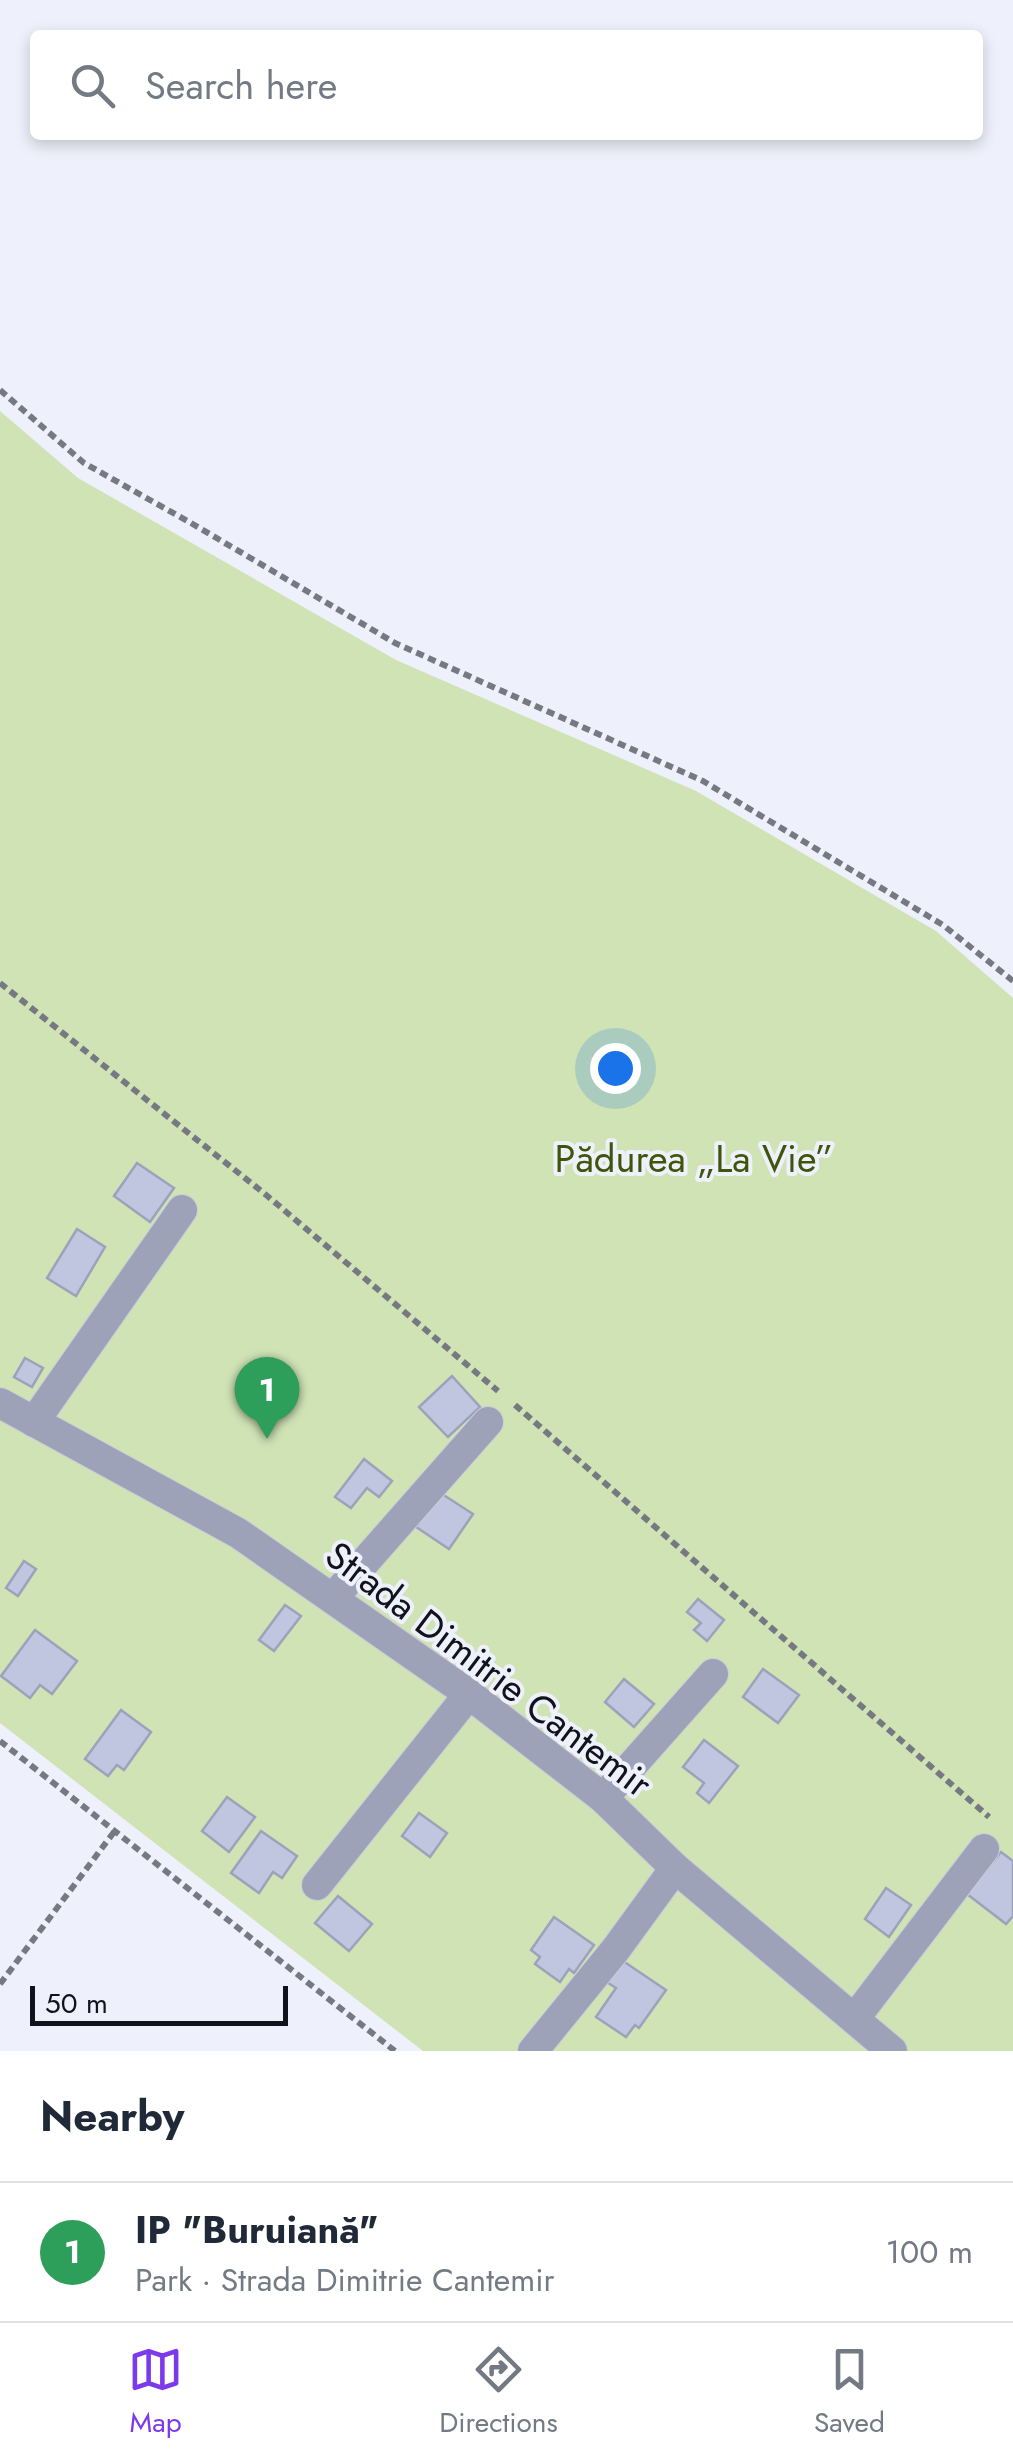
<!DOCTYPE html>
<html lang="en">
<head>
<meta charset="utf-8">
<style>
	:root { --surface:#fff; --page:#f6f6f7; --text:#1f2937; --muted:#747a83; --line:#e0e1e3; --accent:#7c3aed }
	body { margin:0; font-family:Jost,sans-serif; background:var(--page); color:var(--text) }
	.scale { position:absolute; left:30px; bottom:25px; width:258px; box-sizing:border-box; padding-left:10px; border:5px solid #11131c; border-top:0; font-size:28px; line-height:35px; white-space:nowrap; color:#11131c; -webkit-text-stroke:8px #eef0fb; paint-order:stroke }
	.you { position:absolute; left:615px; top:1068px; width:35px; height:35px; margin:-25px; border:8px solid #fff; border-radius:50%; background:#1a73e8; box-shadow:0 0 0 15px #1a73e833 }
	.badge { display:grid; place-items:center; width:65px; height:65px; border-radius:50%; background:var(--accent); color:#fff; font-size:32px; font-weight:700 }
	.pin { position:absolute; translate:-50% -82px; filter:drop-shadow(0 2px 5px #0008) }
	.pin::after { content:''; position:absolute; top:52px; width:35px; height:30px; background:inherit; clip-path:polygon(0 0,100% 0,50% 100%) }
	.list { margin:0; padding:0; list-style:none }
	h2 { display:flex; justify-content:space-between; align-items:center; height:130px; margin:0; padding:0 40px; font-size:42px }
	h2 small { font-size:32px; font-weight:400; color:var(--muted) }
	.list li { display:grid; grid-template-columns:65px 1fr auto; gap:30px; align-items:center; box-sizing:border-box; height:140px; padding:0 40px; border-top:2px solid var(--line) }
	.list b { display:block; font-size:38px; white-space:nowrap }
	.list p { margin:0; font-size:32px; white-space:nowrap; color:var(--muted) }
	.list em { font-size:32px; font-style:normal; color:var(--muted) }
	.icon { flex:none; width:55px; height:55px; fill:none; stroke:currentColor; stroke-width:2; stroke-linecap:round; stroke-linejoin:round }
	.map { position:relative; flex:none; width:1013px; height:2051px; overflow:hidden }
	.search { position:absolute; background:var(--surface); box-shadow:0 5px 15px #0003; left:30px; right:30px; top:30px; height:110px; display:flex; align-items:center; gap:25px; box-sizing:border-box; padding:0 35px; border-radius:10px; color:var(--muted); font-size:38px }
	.sheet { height:270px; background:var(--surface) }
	nav { display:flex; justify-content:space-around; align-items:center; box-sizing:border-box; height:140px; border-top:2px solid var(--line); background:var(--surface); font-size:28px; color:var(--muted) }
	nav a { display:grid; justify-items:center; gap:5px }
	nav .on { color:var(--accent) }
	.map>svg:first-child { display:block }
	.green { fill:#cfe3b5 }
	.building { fill:#c0c6e0; stroke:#9da2bb; stroke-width:2.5 }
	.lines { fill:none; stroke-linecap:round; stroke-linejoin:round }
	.minor-casing { stroke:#cbcdd7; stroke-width:32 }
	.path { stroke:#767882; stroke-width:6; stroke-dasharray:8 5; stroke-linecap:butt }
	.minor { stroke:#9ea2b8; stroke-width:30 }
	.labels { text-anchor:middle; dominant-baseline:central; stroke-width:8; stroke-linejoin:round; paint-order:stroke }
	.park-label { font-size:38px; fill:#3e550a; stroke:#eef0fb }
	.street-label { font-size:38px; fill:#11131c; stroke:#eef0fb }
</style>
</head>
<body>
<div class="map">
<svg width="1013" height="2051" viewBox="0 0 1013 2051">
	<rect width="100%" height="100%" fill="#eef0fb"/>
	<polygon class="green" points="0,411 78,478 396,660 696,791 936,931 1013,998 1013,2051 423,2051 0,1723"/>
	<g class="building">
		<polygon points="137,1163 174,1188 150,1222 114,1196"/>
		<polygon points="77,1229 105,1247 76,1296 47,1278"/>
		<polygon points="25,1358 43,1368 32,1387 14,1377"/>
		<polygon points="452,1376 480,1407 448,1437 419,1407"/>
		<polygon points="364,1459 392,1481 379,1497 367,1488 351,1508 335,1497"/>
		<polygon points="439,1492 473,1514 449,1549 416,1527"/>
		<polygon points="24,1561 36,1569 18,1596 6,1588"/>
		<polygon points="698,1599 724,1620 707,1641 694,1630 701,1623 687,1612"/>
		<polygon points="285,1605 301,1616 274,1651 259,1640"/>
		<polygon points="35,1630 77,1661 52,1694 40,1685 30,1698 1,1676"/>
		<polygon points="763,1669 799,1695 778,1723 743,1697"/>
		<polygon points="624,1679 654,1704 634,1727 605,1702"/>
		<polygon points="121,1710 151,1732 124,1770 117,1765 108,1776 85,1759"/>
		<polygon points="704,1740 738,1766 709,1803 697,1793 704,1783 683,1767"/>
		<polygon points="227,1797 255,1817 229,1852 202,1831"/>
		<polygon points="419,1813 447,1833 430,1857 402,1836"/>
		<polygon points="261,1831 297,1856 282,1878 273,1872 259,1893 231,1873"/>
		<polygon points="1001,1852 1013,1861 1013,1916 1006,1924 967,1894"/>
		<polygon points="886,1888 911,1905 889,1937 865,1919"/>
		<polygon points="338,1896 372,1924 349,1951 315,1923"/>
		<polygon points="554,1917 594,1945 574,1973 569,1969 560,1982 535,1964 540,1957 531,1950"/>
		<polygon points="620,1959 666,1990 639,2028 635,2025 626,2037 596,2017 616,1988 605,1981"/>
	</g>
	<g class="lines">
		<g class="minor-casing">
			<g id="minor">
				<polyline points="0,1403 238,1533 469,1694 603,1798 675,1868 892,2051"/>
				<polyline points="34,1422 182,1210"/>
				<polyline points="333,1598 488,1422"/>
				<polyline points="603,1798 713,1674"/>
				<polyline points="317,1885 469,1694"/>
				<polyline points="855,2018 984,1849"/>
				<polyline points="533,2051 616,1949 675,1868"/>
			</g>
		</g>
		<g class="path">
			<polyline points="0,390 84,463 191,523 395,643 703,781 943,925 1013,981"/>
			<polyline points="0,983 265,1194 498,1391"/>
			<polyline points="515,1405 989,1817"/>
			<polyline points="0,1741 395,2051"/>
			<polyline points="0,1984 114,1832"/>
		</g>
		<use href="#minor" class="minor"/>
	</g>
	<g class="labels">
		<g class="park-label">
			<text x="694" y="1158">Pădurea „La Vie”</text>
		</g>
		<g class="street-label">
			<text transform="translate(489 1669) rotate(37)">Strada Dimitrie Cantemir</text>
		</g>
	</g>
</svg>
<div class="scale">50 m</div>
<div class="you"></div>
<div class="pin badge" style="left:267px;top:1439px;background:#2e9e5b">1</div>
<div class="search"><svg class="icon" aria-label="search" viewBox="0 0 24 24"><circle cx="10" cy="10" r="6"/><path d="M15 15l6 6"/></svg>Search here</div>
</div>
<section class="sheet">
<h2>Nearby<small></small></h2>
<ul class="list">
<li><span class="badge" style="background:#2e9e5b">1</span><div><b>IP &quot;Buruiană&quot;</b><p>Park · Strada Dimitrie Cantemir</p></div><em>100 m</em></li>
</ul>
</section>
<nav>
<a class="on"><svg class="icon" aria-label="map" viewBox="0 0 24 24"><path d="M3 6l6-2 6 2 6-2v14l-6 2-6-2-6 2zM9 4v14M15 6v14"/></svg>Map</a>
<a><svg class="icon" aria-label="directions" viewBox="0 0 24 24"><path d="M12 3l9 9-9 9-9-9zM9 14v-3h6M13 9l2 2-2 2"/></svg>Directions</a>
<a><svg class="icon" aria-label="saved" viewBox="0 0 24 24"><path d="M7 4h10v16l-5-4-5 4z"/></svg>Saved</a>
</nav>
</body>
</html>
